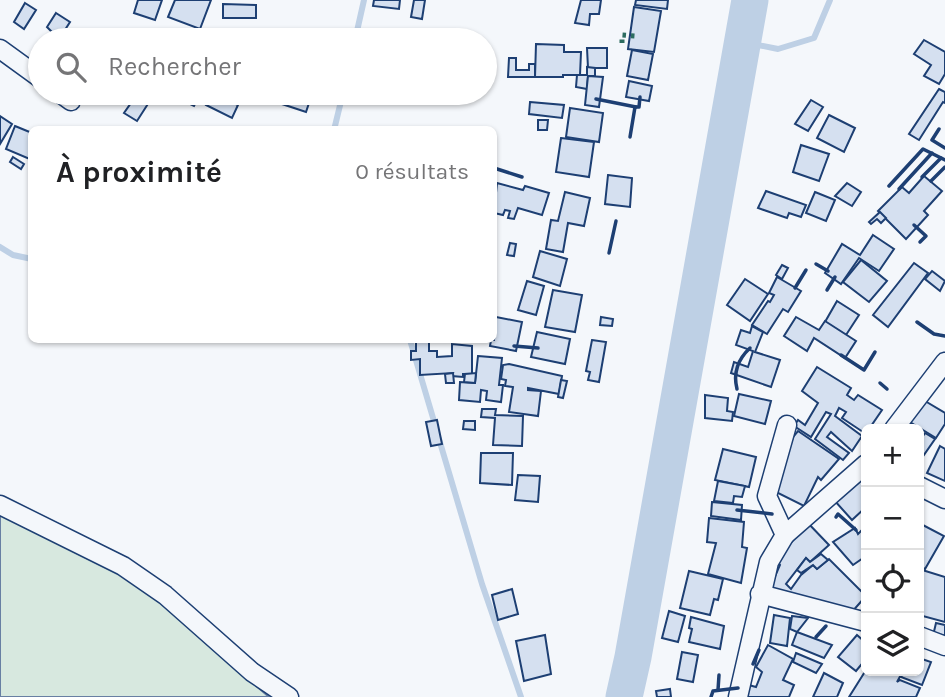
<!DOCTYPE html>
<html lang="fr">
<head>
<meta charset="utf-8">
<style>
	:root { --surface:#fff; --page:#f6f6f6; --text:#202124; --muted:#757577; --line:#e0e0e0 }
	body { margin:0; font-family:Karla,sans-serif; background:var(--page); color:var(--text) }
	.controls { position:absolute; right:21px; bottom:21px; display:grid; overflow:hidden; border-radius:10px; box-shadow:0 2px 5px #0004 }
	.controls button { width:63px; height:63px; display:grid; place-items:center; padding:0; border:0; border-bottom:2px solid var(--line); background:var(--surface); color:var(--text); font:35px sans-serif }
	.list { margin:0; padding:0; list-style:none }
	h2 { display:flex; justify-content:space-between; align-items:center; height:91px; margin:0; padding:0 28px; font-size:30px }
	h2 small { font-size:23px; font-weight:400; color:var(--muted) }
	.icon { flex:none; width:38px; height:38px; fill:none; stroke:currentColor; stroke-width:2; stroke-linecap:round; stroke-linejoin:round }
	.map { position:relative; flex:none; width:945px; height:697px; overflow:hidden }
	.search { position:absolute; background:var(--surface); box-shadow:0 2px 5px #0004; left:28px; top:28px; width:469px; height:77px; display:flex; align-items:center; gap:18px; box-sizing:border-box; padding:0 24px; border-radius:38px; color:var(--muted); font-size:26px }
	.panel { position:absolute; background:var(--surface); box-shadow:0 2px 5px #0004; left:28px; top:126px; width:469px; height:217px; border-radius:10px }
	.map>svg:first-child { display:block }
	.green { fill:#d7e8df; stroke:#687fa3; stroke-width:2 }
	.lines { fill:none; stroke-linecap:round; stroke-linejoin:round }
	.stream { stroke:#bed0e5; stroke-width:6 }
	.river { stroke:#bed0e5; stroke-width:37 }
	.building { fill:#d5e0f0; stroke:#1d3f73; stroke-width:2 }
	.street-casing { stroke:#1d3f73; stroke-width:21 }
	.street { stroke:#f4f7fb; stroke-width:18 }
	.hedge { stroke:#2c6c60; stroke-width:5; stroke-dasharray:3.5 5; stroke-linecap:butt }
	.wall { stroke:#1d3f73; stroke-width:3.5 }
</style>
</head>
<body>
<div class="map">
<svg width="945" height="697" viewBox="0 0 945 697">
	<rect width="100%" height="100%" fill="#f4f7fb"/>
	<polygon class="green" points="0,511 126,573 269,697 0,697"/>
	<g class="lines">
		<g class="stream">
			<polyline points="355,40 364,0"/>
			<polyline points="743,42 778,49 814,38 830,0"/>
			<polyline points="334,130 343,93"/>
			<polyline points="0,247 13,255 32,259"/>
			<polyline points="410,340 436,428"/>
			<polyline points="439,439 482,584 521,697"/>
		</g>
		<polyline class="river" points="624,697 633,657 750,0"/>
	</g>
	<g class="building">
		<polygon points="138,0 162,0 155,20 134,13"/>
		<polygon points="175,0 211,0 200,29 168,17"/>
		<polygon points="374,0 400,0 399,9 373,6"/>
		<polygon points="414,0 425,0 422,19 411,17"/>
		<polygon points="581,0 601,0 599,14 590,14 589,25 575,23"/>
		<polygon points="636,0 668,0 667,9 635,5"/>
		<polygon points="25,3 36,10 24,29 14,22"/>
		<polygon points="223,4 256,5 256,18 223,18"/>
		<polygon points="634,7 661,11 654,52 628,49"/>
		<polygon points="56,13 70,22 61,36 57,33 55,35 47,27"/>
		<polygon points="924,40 945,52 945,74 939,84 924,76 931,65 914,54"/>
		<polygon points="536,44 564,45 564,52 581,52 580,75 563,75 563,77 535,77"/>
		<polygon points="587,48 607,48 607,68 588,68"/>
		<polygon points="632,50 653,54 648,80 627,76"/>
		<polygon points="509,58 516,58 516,70 529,70 529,64 535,64 535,77 508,77"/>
		<polygon points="587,67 595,68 595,76 588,76 587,89 576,87 577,75 587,75"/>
		<polygon points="588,76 603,77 599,107 585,105"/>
		<polygon points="629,81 652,86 649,101 626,97"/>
		<polygon points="939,89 945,92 945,103 943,102 919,140 909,134"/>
		<polygon points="83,93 107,93 102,102"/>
		<polygon points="138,93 149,93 153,96 137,121 124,113"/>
		<polygon points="168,93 201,93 194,106"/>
		<polygon points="212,93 238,105 232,118 206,105"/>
		<polygon points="285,93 303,93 311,97 306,112 282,104"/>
		<polygon points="811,100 823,107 808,131 795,124"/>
		<polygon points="530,102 564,105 562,118 529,114"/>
		<polygon points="570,108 603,113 599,142 566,137"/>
		<polygon points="829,115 855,128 844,152 817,138"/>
		<polygon points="0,116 12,124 0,144"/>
		<polygon points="538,120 548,120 547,130 538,130"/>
		<polygon points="15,126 32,133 32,160 6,149"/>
		<polygon points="561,138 594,142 589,177 556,172"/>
		<polygon points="801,145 829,154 819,181 793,172"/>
		<polygon points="13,157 24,164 21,169 10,162"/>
		<polygon points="608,175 632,178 630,207 605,204"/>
		<polygon points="924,176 942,191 924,211 928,215 906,239 878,211 902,187 909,193"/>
		<polygon points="497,183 523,190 525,186 549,193 542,215 518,208 514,219 508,218 510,211 505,210 503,215 494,213"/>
		<polygon points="847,183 861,192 852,206 835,196"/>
		<polygon points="766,191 806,205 801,217 789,213 787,218 758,208"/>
		<polygon points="565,192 590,198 584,226 568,223 563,252 546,249 551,220 558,221"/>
		<polygon points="815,192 835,200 826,221 806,213"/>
		<polygon points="880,212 886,218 881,223 877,219 871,224 869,222"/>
		<polygon points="873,235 894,249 879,271 859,258 841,284 825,273 842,244 860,255"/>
		<polygon points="510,243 516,244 514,256 507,255"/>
		<polygon points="540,251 567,259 560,286 533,277"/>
		<polygon points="861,260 887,281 869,302 843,282"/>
		<polygon points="914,263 928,273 888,327 873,315"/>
		<polygon points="782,265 788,268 782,279 776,275"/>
		<polygon points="932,271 945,281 940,291 925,279"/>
		<polygon points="777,277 801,291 788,312 783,309 767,334 752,325 768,301 770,302 774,295 769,293"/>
		<polygon points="745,279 768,294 750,321 727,305"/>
		<polygon points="527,281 544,286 536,315 518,310"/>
		<polygon points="553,290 582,295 575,332 545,327"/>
		<polygon points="837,301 859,315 846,335 825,322"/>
		<polygon points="496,317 522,322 516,351 490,346 491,340 494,340"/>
		<polygon points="601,317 613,319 612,326 600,325"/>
		<polygon points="796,317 819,330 825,321 856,341 845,358 814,338 807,351 784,336"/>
		<polygon points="752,326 763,332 755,352 780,360 771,387 731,373 734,362 748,367 753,351 736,345 741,330 750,333"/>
		<polygon points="537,332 570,339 565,364 531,357"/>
		<polygon points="416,340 429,340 429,351 437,351 437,357 452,356 452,344 472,346 472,374 463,374 463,377 452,376 453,373 420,375 420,359 411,360 411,351 416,351"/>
		<polygon points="592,340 606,342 599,382 588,380 590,372 586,371"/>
		<polygon points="478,356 502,358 499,385 503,385 501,402 486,400 487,391 481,390 480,402 459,400 460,382 475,383"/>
		<polygon points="509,364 562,376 559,394 528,388 528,390 541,391 538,416 509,412 513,387 505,386 506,380 501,379 503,365"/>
		<polygon points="817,367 851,388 847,395 854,400 858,395 882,410 869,429 866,429 866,434 842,418 846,412 839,408 835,416 862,436 852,451 831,432 827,437 849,453 843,460 815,439 831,414 826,412 811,437 794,426 798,420 805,425 818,403 802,391"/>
		<polygon points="453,373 454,383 446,383 445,374"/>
		<polygon points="476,373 475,383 464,382 465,374"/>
		<polygon points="561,380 567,381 563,398 558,397"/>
		<polygon points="739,394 771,401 765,424 734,416"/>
		<polygon points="705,395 728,398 727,411 733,412 732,421 705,418"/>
		<polygon points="920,398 945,413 945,424 936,438 905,419"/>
		<polygon points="482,409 496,409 495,415 523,416 522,446 493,445 495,418 481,417"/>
		<polygon points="437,420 442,444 431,446 426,422"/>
		<polygon points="464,421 475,421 475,430 463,429"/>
		<polygon points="798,431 839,459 821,480 818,477 804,506 776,492 793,437"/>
		<polygon points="925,433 935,439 919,462 919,442"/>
		<polygon points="940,446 945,449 945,481 927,473"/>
		<polygon points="723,449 756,457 749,487 715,480"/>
		<polygon points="481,453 513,453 512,485 480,483"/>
		<polygon points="518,475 540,476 538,502 515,500"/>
		<polygon points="860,476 866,483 866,507 852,520 834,500"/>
		<polygon points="718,481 745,486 742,497 734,496 733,503 714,501"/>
		<polygon points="712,502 742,505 741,520 711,516"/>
		<polygon points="709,518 744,522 742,547 747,548 741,583 708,574 716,543 707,542"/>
		<polygon points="806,521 829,545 810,562 806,558 786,584 791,589 801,575 813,565 817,569 829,559 866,596 851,613 770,588 780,565 777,561 786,540"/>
		<polygon points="919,523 944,536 925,569 919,565"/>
		<polygon points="855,528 858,534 862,530 866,534 866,556 853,565 833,542"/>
		<polygon points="821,554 828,560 817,569 813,565 801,573 797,570 806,558 810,562"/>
		<polygon points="919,569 945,577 945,622 919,615"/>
		<polygon points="689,571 723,579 718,600 714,599 710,615 680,608"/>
		<polygon points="512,589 518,614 498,620 492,595"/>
		<polygon points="669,611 685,616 678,642 662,638"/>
		<polygon points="774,615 790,618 787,646 770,643"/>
		<polygon points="792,616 808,618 797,632 790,629"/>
		<polygon points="691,617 724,626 720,649 689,642 692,629 689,628"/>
		<polygon points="936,623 945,625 945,636 942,635 940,642 932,640"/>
		<polygon points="797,632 832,645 824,658 792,645"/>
		<polygon points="545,635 551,674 524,681 516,641"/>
		<polygon points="857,635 866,643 866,659 856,671 838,657"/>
		<polygon points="768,645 793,659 783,680 794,685 789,697 747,697 742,695 745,684 756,687 762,672 756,667"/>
		<polygon points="682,652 698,655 693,682 677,679"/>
		<polygon points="796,653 822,664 816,673 793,662"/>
		<polygon points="919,658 931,662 922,685 901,677 904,671 919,671"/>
		<polygon points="866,670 903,671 897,682 900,680 920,688 916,697 849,697"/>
		<polygon points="824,673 843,683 837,697 813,697"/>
		<polygon points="670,689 671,697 657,697 656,691"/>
	</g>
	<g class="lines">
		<g class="street-casing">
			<g id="street">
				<polyline points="0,49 40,78"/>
				<polyline points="60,93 71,101"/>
				<polyline points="894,429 945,362"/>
				<polyline points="919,486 945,499"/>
				<polyline points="0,505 123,566 165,595 252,672 289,697"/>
				<polyline points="785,535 866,464"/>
				<polyline points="760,594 866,622"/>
				<polyline points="919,636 945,646"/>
				<polyline points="738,697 769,562 785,535 767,496 787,425"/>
			</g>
		</g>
		<use href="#street" class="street"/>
		<polyline class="hedge" points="622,43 622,35 635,36"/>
		<g class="wall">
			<polyline points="170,35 172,31 203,40"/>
			<polyline points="596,99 636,107"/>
			<polyline points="939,129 932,140 945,148"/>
			<polyline points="630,137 635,107 639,107 640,97"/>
			<polyline points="494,168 522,177"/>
			<polyline points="922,177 941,158"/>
			<polyline points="931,181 945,167"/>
			<polyline points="889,186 923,149 945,160"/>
			<polyline points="899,189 932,153"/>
			<polyline points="914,225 926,236 920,242"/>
			<polyline points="609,253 616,221"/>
			<polyline points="816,264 828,271"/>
			<polyline points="795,288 806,270"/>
			<polyline points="827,290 835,277"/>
			<polyline points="917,322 934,334 945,336"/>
			<polyline points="514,346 538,348"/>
			<polyline points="841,355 864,370 875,352"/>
			<polyline points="880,383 887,389"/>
			<path d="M737,389C733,373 737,360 750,348"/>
			<polyline points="737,510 772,514"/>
			<polyline points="836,517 838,514 856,530"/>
			<polyline points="816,637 826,626"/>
			<polyline points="753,664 759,650"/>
			<polyline points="718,690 719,675"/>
			<polyline points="711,697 713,691 738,688"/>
		</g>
	</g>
</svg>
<div class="controls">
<button>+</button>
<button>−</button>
<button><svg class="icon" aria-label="locate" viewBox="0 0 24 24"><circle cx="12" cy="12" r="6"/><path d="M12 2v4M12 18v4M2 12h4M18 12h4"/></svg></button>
<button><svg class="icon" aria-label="layers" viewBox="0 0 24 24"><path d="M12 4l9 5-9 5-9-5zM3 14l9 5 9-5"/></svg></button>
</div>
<div class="search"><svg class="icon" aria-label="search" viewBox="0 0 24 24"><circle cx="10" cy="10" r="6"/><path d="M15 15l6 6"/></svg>Rechercher</div>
<section class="panel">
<h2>À proximité<small>0 résultats</small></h2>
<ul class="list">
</ul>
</section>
</div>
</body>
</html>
